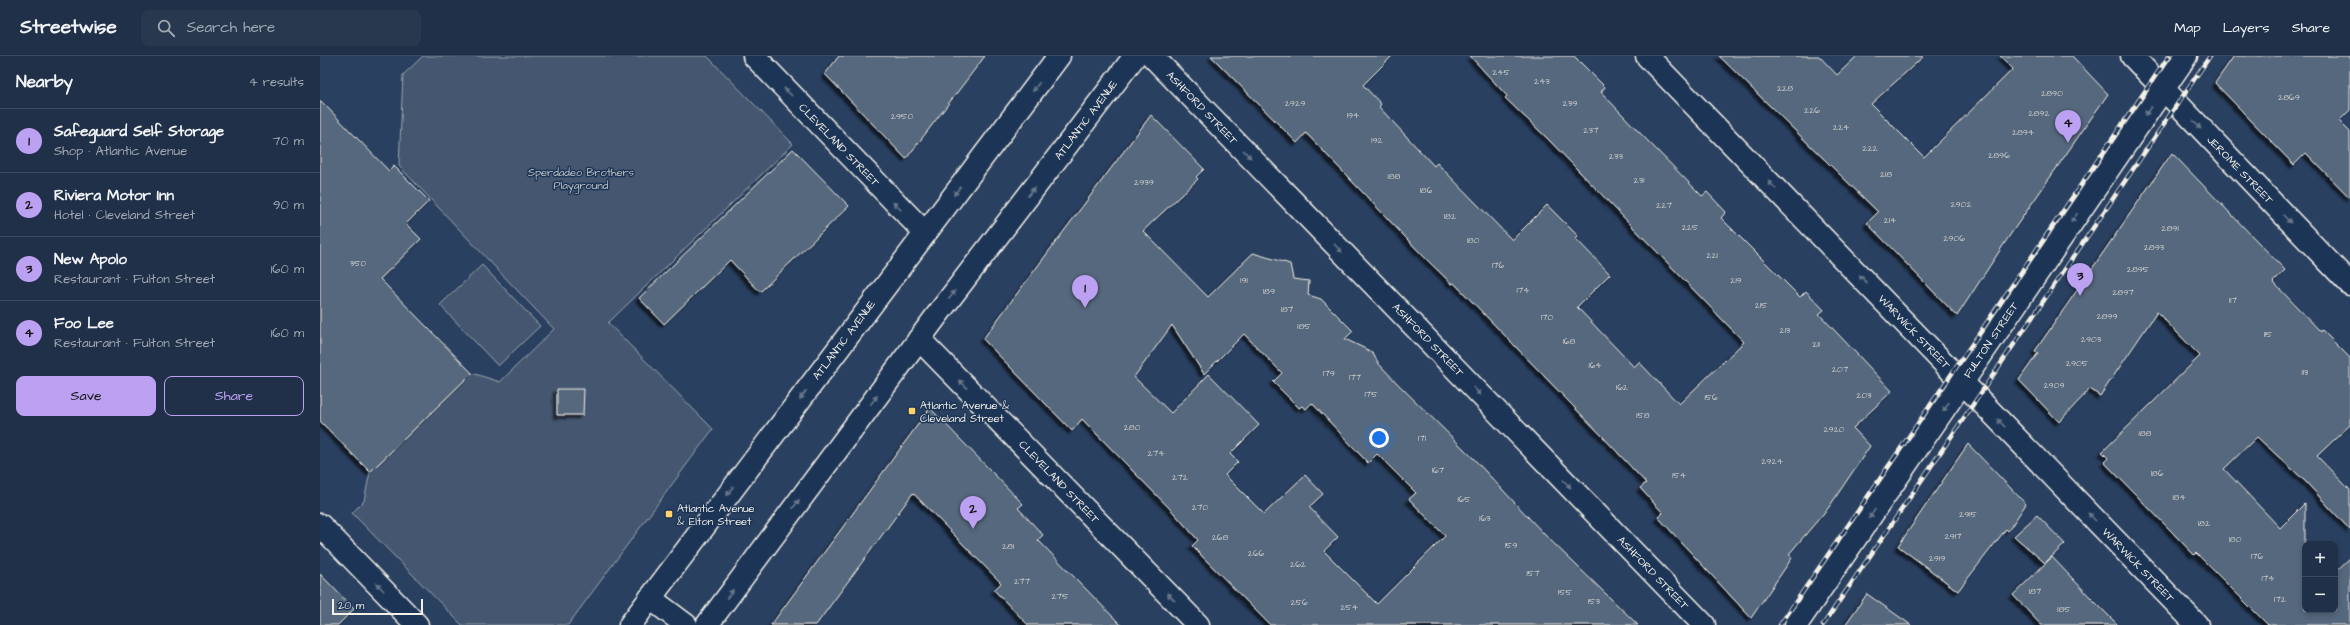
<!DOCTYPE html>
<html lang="en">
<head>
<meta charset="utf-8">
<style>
	:root { --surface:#203048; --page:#28384f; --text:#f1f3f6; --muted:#a2a9b4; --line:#3d4b60; --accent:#bca0f2 }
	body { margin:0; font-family:"Architects Daughter",sans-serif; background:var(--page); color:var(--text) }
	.controls { position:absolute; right:12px; bottom:12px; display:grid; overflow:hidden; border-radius:8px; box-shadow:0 2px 6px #0003 }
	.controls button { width:36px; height:36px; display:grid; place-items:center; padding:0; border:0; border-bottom:1px solid var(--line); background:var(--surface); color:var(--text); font:20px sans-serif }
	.scale { position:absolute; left:12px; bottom:10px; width:91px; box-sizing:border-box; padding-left:4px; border:2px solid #f4f1e8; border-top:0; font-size:11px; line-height:14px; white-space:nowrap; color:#f4f1e8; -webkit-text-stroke:3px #1d3557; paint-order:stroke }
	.you { position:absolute; left:1059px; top:382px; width:14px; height:14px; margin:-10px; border:3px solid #fff; border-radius:50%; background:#1a73e8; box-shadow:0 0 0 6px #1a73e833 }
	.badge { display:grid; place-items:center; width:26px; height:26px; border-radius:50%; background:var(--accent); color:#111; font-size:13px; font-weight:700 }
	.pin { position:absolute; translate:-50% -33px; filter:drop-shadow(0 1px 2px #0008) }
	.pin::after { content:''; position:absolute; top:21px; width:14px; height:12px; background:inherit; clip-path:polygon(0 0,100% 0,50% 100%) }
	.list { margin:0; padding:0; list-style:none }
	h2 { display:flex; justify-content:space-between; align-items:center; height:52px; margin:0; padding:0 16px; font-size:17px }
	h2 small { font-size:13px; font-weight:400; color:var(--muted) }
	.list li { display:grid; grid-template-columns:26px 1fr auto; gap:12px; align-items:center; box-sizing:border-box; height:64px; padding:0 16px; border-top:1px solid var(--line) }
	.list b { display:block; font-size:15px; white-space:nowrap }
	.list p { margin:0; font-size:13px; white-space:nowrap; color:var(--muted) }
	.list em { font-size:13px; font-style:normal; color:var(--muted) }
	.actions { display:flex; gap:8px; padding:12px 16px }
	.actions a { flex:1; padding:9px 0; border:1px solid var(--accent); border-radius:8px; text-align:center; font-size:14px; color:var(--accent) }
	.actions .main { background:var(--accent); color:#111 }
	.icon { flex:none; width:22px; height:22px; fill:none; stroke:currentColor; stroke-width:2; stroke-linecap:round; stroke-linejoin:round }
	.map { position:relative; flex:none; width:2030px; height:569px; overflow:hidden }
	header { display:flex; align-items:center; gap:24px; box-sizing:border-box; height:56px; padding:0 20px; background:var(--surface); border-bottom:1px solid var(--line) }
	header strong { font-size:19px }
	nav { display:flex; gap:22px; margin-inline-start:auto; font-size:14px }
	.search { width:280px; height:36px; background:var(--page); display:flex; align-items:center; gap:10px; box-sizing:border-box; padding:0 14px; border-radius:8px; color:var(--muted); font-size:15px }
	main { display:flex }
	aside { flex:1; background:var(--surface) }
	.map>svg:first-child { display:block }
	.green { fill:#445771; stroke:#9ca4ac }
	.building { fill:#56677d; stroke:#f4f1e8; fill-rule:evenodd; filter:url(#shadow) }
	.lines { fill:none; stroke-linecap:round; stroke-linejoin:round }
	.minor-casing { stroke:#f4f1e8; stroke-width:25 }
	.tertiary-casing { stroke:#f4f1e8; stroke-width:25 }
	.primary-casing { stroke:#f4f1e8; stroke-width:25 }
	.minor { stroke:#1d3557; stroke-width:22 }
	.tertiary { stroke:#1d3557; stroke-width:22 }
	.primary { stroke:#1d3557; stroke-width:22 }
	.rail-casing { stroke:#f4f1e8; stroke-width:4.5 }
	.rail { stroke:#1d3557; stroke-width:3; stroke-dasharray:9; stroke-linecap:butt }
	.oneway { fill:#68778a }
	.poi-dot { fill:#ffd166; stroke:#1d3557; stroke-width:1.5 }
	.labels { text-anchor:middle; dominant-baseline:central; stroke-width:3; stroke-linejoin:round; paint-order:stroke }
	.number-label { font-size:9px; fill:#cccecd }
	.street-label { font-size:11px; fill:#f4f1e8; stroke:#1d3557 }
	.park-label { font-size:11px; fill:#bfc3c4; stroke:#1d3557 }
	.poi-label { font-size:11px; fill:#f4f1e8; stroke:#1d3557; text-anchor:start }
</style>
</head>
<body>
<header>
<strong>Streetwise</strong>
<div class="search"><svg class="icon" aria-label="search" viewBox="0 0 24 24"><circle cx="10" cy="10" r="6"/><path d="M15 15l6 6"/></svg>Search here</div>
<nav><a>Map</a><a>Layers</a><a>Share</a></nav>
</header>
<main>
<aside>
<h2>Nearby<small>4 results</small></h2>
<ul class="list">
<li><span class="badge">1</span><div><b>Safeguard Self Storage</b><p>Shop · Atlantic Avenue</p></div><em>70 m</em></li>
<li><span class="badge">2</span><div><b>Riviera Motor Inn</b><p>Hotel · Cleveland Street</p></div><em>90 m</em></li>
<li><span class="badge">3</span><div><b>New Apolo</b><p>Restaurant · Fulton Street</p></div><em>160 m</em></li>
<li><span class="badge">4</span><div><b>Foo Lee</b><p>Restaurant · Fulton Street</p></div><em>160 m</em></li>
</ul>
<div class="actions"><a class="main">Save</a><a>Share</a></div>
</aside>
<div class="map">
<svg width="2030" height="569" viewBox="0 0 2030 569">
	<defs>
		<filter id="shadow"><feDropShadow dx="-3.5" dy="3.5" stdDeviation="1" flood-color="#0009"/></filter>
	</defs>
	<rect width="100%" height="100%" fill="#2a4060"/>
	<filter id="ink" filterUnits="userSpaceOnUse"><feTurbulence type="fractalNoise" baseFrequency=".025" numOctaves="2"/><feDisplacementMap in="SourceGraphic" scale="8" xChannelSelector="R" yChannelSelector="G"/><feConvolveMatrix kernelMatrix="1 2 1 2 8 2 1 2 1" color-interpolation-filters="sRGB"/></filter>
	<g filter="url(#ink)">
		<g class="green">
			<polygon points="103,0 387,0 473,88 288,267 393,373 248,569 142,569 32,457 44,445 50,416 152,317 180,326 234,273 79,110 83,19"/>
			<polygon points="162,209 220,270 178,310 120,249"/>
		</g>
		<g class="building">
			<polygon points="519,0 665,0 586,103 505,18"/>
			<polygon points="891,0 1072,0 1043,29 1061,48 1059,51 1114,110 1117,107 1192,184 1227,149 1258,180 1255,182 1290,218 1257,251 1314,311 1319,306 1359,348 1424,286 1227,82 1185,42 1187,40 1150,0 1254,0 1285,31 1281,36 1320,77 1382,140 1387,136 1406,156 1401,162 1480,241 1486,235 1504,254 1499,258 1572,335 1533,372 1550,390 1509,451 1469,498 1472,502 1431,562 1338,461 1343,457 1320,432 1326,427 1283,381 1134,227 1132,228 1107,204 986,77 977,87"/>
			<polygon points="1399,0 1499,0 1517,19 1537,0 1604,0 1551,48 1604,101 1693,13 1680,0 1752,0 1788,38 1690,179 1637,260 1547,167 1558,156"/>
			<polygon points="1914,0 2030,0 2030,54 2019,65 2030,76 2030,142 1986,97 1974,109 1895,27"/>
			<polygon points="0,44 69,115 74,110 109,145 86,168 101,183 60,223 152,317 50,416 0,365"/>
			<path d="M831,59L884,113L876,121L878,123L823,175L888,241L933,197L970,208L973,223L989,225L988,239L1001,243L1033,275L1025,283L1052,296L1059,308L1078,328L1152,401L1224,478L1318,569H950L872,490L878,484L854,457L762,363L752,375L663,283ZM852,269L884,318L924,278L962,317L953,326L979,352L982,350L986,353L992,347L1048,407L1057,398L1096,437L1089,443L1125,480L1057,548L1004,495L1018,481L989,451L1003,438L985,419L944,458L905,419L918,406L910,398L939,369L889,318L851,357L814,321Z"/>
			<polygon points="473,93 529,150 440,236 410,204 344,268 319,242"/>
			<polygon points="1852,97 1965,214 1953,226 2001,276 2002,274 2030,302 2030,369 1997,400 2030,434 2030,474 1985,425 1937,381 1904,413 1960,472 1985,447 1985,554 2015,554 2015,516 2030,502 2030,569 1948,569 1876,497 1874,499 1853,477 1784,406 1788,402 1782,396 1880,300 1837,256 1780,340 1770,333 1739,366 1699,324 1718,297 1715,295"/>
			<polygon points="237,333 264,333 263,359 237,359"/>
			<polygon points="610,352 703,448 698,452 723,479 718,484 801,569 708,569 674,534 681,527 593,437 496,569 451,569"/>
			<polygon points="1648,388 1706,448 1688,475 1686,473 1638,535 1578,490"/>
			<polygon points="1717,459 1745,488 1725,507 1694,480"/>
			<polygon points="1732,501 1771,542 1798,569 1721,569 1693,539"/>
			<polygon points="0,518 34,553 18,569 0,569"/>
			<polygon points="1547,538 1591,569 1525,569"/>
		</g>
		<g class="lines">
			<g class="minor-casing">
				<g id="minor">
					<polyline points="434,0 605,177"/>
					<polyline points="832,0 1384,569"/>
					<polyline points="1327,0 1877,569"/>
					<polyline points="1812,0 2030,228"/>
					<polyline points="599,283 878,569"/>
					<polyline points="0,469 97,569"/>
					<polyline points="330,542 366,569"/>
				</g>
			</g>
			<g class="tertiary-casing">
				<polyline id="tertiary" points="1476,569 1866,0"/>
			</g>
			<g class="primary-casing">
				<g id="primary">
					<polyline points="310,569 739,0"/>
					<polyline points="387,569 621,254 815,0"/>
				</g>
			</g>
			<use href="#minor" class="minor"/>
			<use href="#tertiary" class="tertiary"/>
			<use href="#primary" class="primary"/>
			<g class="rail-casing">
				<g id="rail">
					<polyline points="1460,569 1849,0"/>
					<polyline points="1503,569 1890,0"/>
				</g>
			</g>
			<use href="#rail" class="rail"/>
		</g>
		<defs><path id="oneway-solid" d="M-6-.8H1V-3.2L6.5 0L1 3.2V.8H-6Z"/></defs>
		<g class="oneway">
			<use href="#oneway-solid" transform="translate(716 31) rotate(127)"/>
			<use href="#oneway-solid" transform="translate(468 36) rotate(-134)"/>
			<use href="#oneway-solid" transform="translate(1828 55) rotate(125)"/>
			<use href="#oneway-solid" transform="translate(1877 69) rotate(46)"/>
			<use href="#oneway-solid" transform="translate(927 98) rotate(46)"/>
			<use href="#oneway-solid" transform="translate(1452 129) rotate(-134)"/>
			<use href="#oneway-solid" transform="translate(637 135) rotate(127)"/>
			<use href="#oneway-solid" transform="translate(711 136) rotate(-53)"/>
			<use href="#oneway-solid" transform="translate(577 150) rotate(-135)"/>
			<use href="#oneway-solid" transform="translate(1754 162) rotate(125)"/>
			<use href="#oneway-solid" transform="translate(1967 163) rotate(46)"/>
			<use href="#oneway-solid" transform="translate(1018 192) rotate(46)"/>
			<use href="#oneway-solid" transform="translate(1543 223) rotate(-134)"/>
			<use href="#oneway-solid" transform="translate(632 239) rotate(-53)"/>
			<use href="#oneway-solid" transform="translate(643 328) rotate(-134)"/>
			<use href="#oneway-solid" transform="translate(1157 335) rotate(46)"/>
			<use href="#oneway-solid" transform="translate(483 339) rotate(127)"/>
			<use href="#oneway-solid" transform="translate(554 344) rotate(-53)"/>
			<use href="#oneway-solid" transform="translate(1626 351) rotate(124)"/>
			<use href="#oneway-solid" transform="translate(1681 367) rotate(-134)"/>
			<use href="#oneway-solid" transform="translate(1247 428) rotate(46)"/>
			<use href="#oneway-solid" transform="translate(410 435) rotate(127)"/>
			<use href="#oneway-solid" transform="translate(476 448) rotate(-53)"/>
			<use href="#oneway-solid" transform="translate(1552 458) rotate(124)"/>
			<use href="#oneway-solid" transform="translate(1772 461) rotate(-134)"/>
			<use href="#oneway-solid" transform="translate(60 531) rotate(-134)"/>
			<use href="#oneway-solid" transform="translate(410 538) rotate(-53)"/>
			<use href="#oneway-solid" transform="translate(851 541) rotate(-134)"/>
		</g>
	</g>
	<g class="poi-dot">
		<rect x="588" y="351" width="8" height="8" rx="2"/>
		<rect x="345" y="454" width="8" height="8" rx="2"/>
	</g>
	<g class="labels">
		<g class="number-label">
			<text x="1181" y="16">245</text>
			<text x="1222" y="25">243</text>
			<text x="1465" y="32">228</text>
			<text x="1732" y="37">2890</text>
			<text x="1969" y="41">2869</text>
			<text x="975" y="47">2929</text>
			<text x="1250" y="47">239</text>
			<text x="1492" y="54">226</text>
			<text x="1719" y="57">2892</text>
			<text x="1033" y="59">194</text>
			<text x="582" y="60">2950</text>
			<text x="1521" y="71">224</text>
			<text x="1271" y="74">237</text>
			<text x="1703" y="76">2894</text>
			<text x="1057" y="84">192</text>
			<text x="1550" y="92">222</text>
			<text x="1679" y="99">2896</text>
			<text x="1296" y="100">233</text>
			<text x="1566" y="118">218</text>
			<text x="1074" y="120">188</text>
			<text x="1319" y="124">231</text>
			<text x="824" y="126">2939</text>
			<text x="1106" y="134">186</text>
			<text x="1641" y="148">2902</text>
			<text x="1344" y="149">227</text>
			<text x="1130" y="160">182</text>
			<text x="1570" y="164">214</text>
			<text x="1370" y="171">225</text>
			<text x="1850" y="172">2891</text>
			<text x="1634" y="182">2906</text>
			<text x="1153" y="184">180</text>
			<text x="1834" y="191">2893</text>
			<text x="1392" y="199">221</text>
			<text x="38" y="207">350</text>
			<text x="1178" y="209">176</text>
			<text x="1818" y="213">2895</text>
			<text x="924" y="224">191</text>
			<text x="1416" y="224">219</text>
			<text x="1203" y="234">174</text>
			<text x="949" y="235">189</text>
			<text x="1803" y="236">2897</text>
			<text x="1913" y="244">117</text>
			<text x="1441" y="249">215</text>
			<text x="967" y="253">187</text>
			<text x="1787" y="260">2899</text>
			<text x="1227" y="261">170</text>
			<text x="984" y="270">185</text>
			<text x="1465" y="274">213</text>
			<text x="1948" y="278">115</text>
			<text x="1771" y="283">2903</text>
			<text x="1249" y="285">168</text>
			<text x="1496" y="288">211</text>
			<text x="1757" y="307">2905</text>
			<text x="1275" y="309">164</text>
			<text x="1520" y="313">207</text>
			<text x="1985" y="316">113</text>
			<text x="1009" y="317">179</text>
			<text x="1035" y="321">177</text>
			<text x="1734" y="329">2909</text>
			<text x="1302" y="331">162</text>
			<text x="1051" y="338">175</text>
			<text x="1544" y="339">203</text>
			<text x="1391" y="341">156</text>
			<text x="1323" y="359">158</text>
			<text x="812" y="371">280</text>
			<text x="1514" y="373">2920</text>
			<text x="1825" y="377">188</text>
			<text x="1102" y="382">171</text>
			<text x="836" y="397">274</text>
			<text x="1452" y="405">2924</text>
			<text x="1118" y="414">167</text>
			<text x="1837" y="417">186</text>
			<text x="1359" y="419">154</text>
			<text x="860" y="421">272</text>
			<text x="1859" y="441">184</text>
			<text x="1144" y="443">165</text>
			<text x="880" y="451">270</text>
			<text x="1648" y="458">2915</text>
			<text x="1165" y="462">163</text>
			<text x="1884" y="467">182</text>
			<text x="1633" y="480">2917</text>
			<text x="900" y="481">268</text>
			<text x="1915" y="483">180</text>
			<text x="1191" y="489">159</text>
			<text x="688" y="490">281</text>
			<text x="936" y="497">266</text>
			<text x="1937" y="500">176</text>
			<text x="1617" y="502">2919</text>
			<text x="978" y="508">262</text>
			<text x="1213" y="517">157</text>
			<text x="1948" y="522">174</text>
			<text x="702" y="525">277</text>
			<text x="1715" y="535">187</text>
			<text x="1245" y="536">155</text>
			<text x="740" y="540">275</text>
			<text x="1960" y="543">172</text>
			<text x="1274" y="545">153</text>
			<text x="979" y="546">256</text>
			<text x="1029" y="551">254</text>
			<text x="1744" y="553">185</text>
		</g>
		<g class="street-label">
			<text transform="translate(882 52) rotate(46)">ASHFORD STREET</text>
			<text transform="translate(766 64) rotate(-53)">ATLANTIC AVENUE</text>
			<text transform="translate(519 89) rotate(46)">CLEVELAND STREET</text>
			<text transform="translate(1920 114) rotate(46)">JEROME STREET</text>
			<text transform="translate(1594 276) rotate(46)">WARWICK STREET</text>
			<text transform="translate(524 284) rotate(-53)">ATLANTIC AVENUE</text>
			<text transform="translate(1108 284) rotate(46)">ASHFORD STREET</text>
			<text transform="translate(1671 284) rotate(-56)">FULTON STREET</text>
			<text transform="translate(739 426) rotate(46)">CLEVELAND STREET</text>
			<text transform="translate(1818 509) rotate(46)">WARWICK STREET</text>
			<text transform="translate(1333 517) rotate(46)">ASHFORD STREET</text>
		</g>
		<g class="park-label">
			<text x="261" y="116">Sperdadeo Brothers<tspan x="261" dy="13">Playground</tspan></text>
		</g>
		<g class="poi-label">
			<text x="600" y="349">Atlantic Avenue &amp;<tspan x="600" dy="13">Cleveland Street</tspan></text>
			<text x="357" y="452">Atlantic Avenue<tspan x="357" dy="13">&amp; Elton Street</tspan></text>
		</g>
	</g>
</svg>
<div class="controls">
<button>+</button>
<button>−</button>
</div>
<div class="scale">20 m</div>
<div class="you"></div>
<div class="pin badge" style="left:765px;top:252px">1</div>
<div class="pin badge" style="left:653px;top:473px">2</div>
<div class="pin badge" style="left:1760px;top:240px">3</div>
<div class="pin badge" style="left:1748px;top:87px">4</div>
</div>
</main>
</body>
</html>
